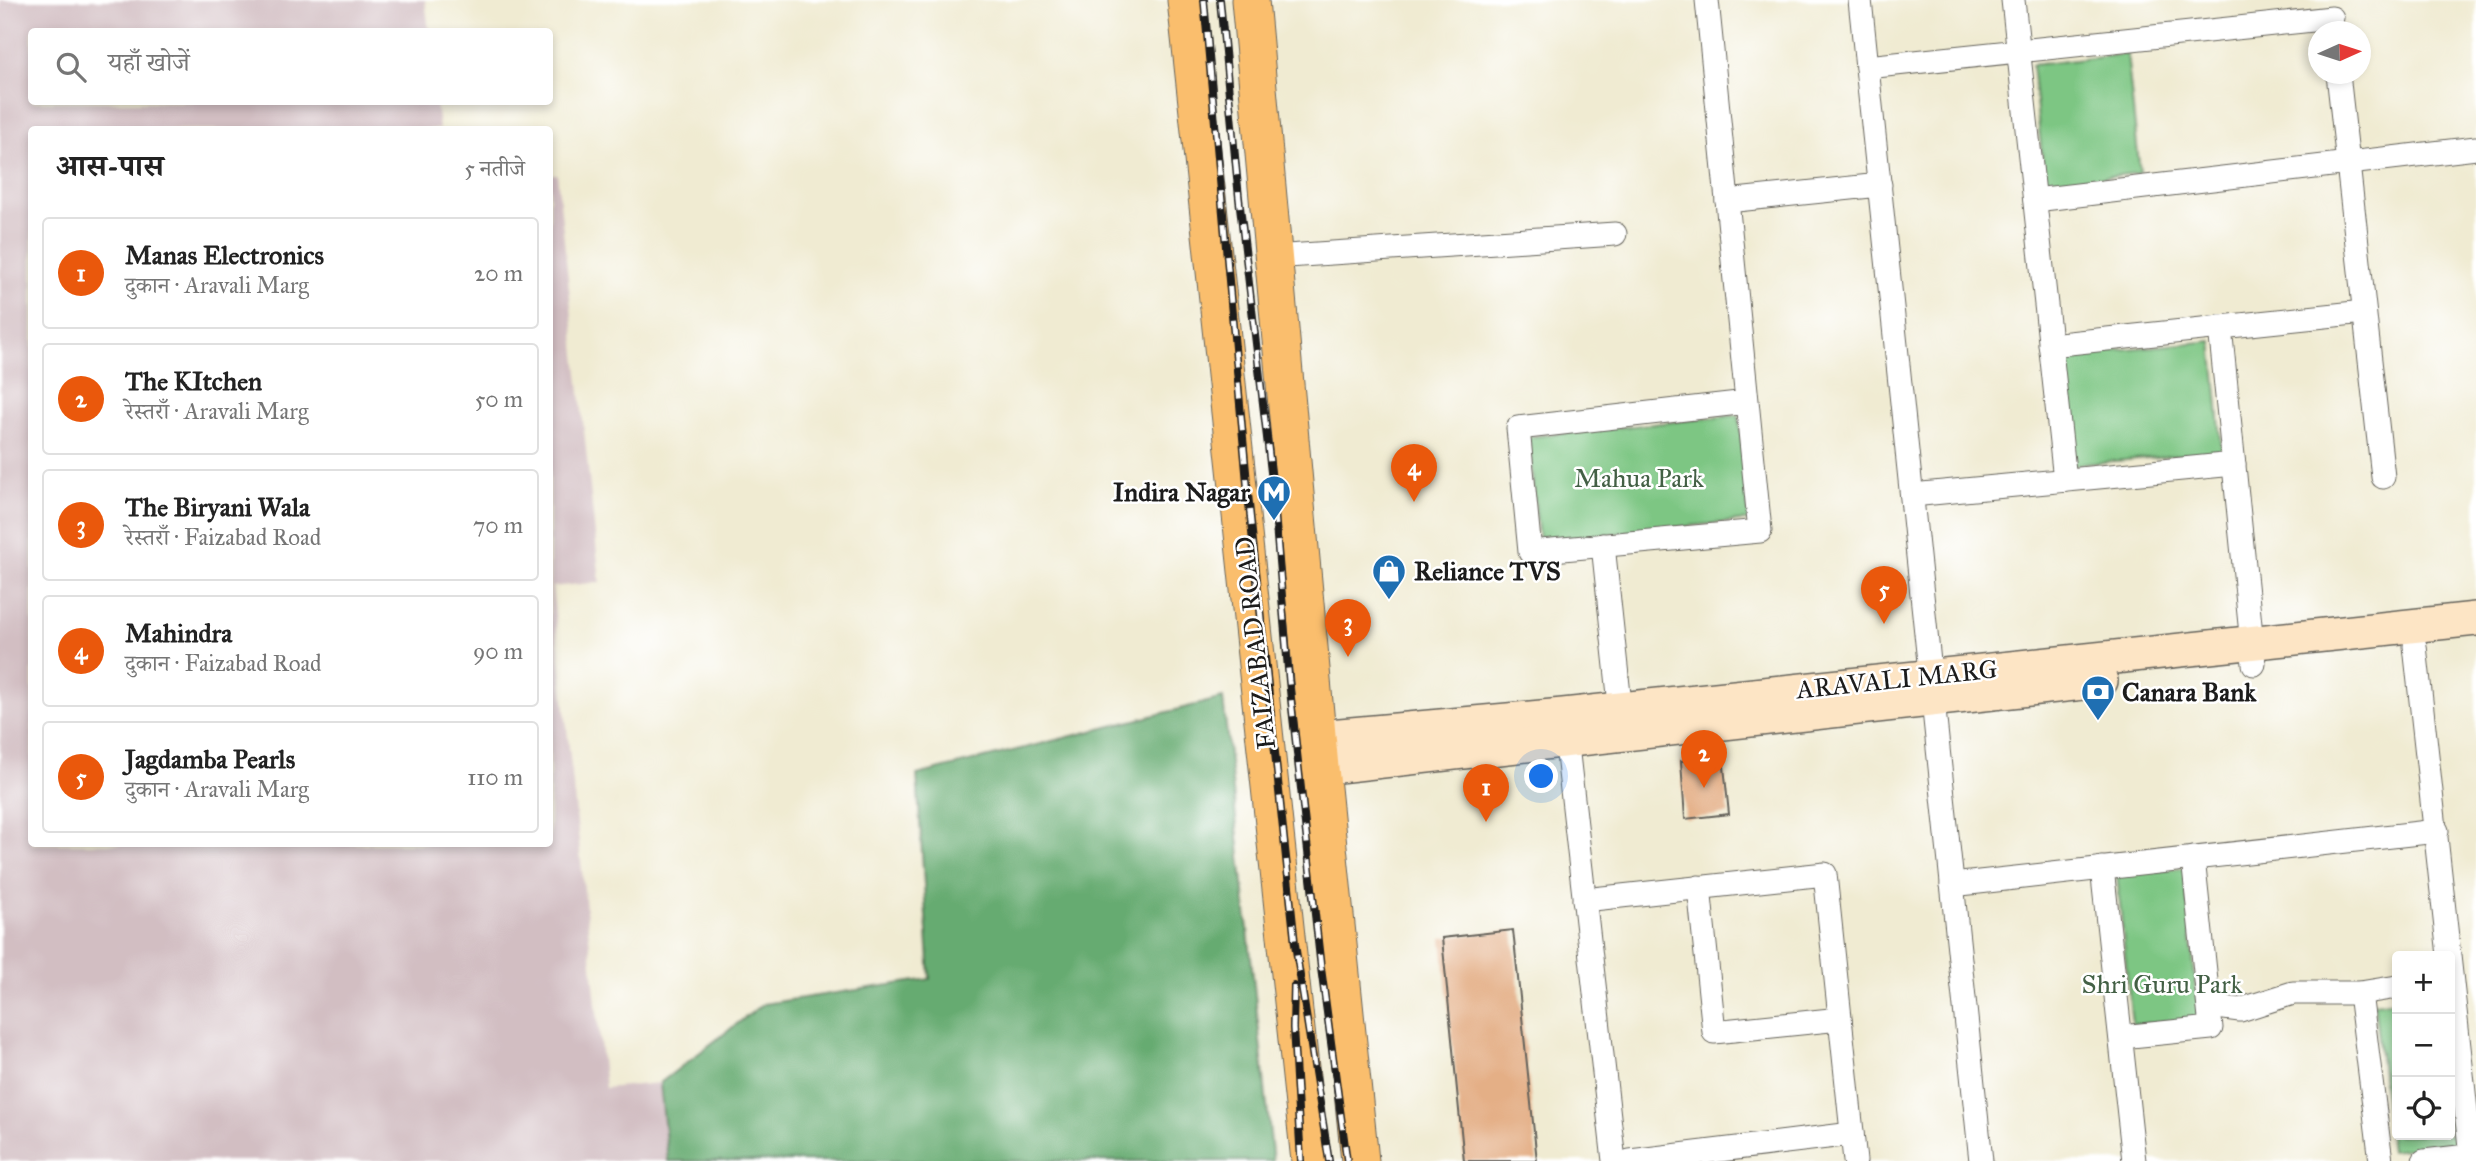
<!DOCTYPE html>
<html lang="hi">
<head>
<meta charset="utf-8">
<style>
	:root { --surface:#fff; --page:#f2f2f2; --text:#222; --muted:#767676; --line:#e0e0e0; --accent:#ea580c }
	body { margin:0; font-family:"IM FELL Great Primer","Noto Serif Devanagari",serif; background:var(--page); color:var(--text) }
	.controls { position:absolute; right:21px; bottom:21px; display:grid; overflow:hidden; border-radius:7px; box-shadow:0 4px 10px #0003 }
	.controls button { width:63px; height:63px; display:grid; place-items:center; padding:0; border:0; border-bottom:2px solid var(--line); background:var(--surface); color:var(--text); font:35px sans-serif }
	.compass { position:absolute; left:2308px; top:21px; width:63px; height:63px; border-radius:50%; background:var(--surface); box-shadow:0 4px 10px #0003; rotate:87deg }
	.you { position:absolute; left:1542px; top:777px; width:24px; height:24px; margin:-18px; border:5px solid #fff; border-radius:50%; background:#1a73e8; box-shadow:0 0 0 10px #1a73e833 }
	.badge { display:grid; place-items:center; width:46px; height:46px; border-radius:50%; background:var(--accent); color:#fff; font-size:23px; font-weight:700 }
	.pin { position:absolute; translate:-50% -58px; filter:drop-shadow(0 2px 4px #0008) }
	.pin::after { content:''; position:absolute; top:37px; width:24px; height:21px; background:inherit; clip-path:polygon(0 0,100% 0,50% 100%) }
	.list { margin:0; padding:0; list-style:none }
	h2 { display:flex; justify-content:space-between; align-items:center; height:91px; margin:0; padding:0 28px; font-size:30px }
	h2 small { font-size:23px; font-weight:400; color:var(--muted) }
	.list li { display:grid; grid-template-columns:46px 1fr auto; gap:21px; align-items:center; box-sizing:border-box; height:112px; margin:0 14px 14px; padding:0 14px; border:2px solid var(--line); border-radius:7px }
	.list b { display:block; font-size:26px; white-space:nowrap }
	.list p { margin:0; font-size:23px; white-space:nowrap; color:var(--muted) }
	.list em { font-size:23px; font-style:normal; color:var(--muted) }
	.icon { flex:none; width:38px; height:38px; fill:none; stroke:currentColor; stroke-width:2; stroke-linecap:round; stroke-linejoin:round }
	.map { position:relative; flex:none; width:2476px; height:1161px; overflow:hidden }
	.search { position:absolute; background:var(--surface); box-shadow:0 4px 10px #0003; left:28px; top:28px; width:525px; height:77px; display:flex; align-items:center; gap:18px; box-sizing:border-box; padding:0 24px; border-radius:7px; color:var(--muted); font-size:26px }
	.panel { position:absolute; background:var(--surface); box-shadow:0 4px 10px #0003; left:28px; top:126px; width:525px; height:721px; border-radius:7px }
	.map>svg:first-child { display:block }
	.industrial { fill:#d2bec2 }
	.green { fill:#7dc683; stroke:#4c7150; stroke-width:2 }
	.forest { fill:#66ab71; stroke:#416446; stroke-width:2 }
	.building { fill:#e4af86 }
	.lines { fill:none; stroke-linecap:round; stroke-linejoin:round }
	.street-casing { stroke:#66645c; stroke-width:25 }
	.secondary-casing { stroke:#66645c; stroke-width:36 }
	.primary-casing { stroke:#66645c; stroke-width:39 }
	.street { stroke:#fff; stroke-width:23 }
	.secondary { stroke:#fde5c5; stroke-width:33 }
	.primary { stroke:#fabe6d; stroke-width:37 }
	.rail-casing { stroke:#1c1c1c; stroke-width:8 }
	.rail { stroke:#fff; stroke-width:5; stroke-dasharray:16; stroke-linecap:butt }
	.labels { text-anchor:middle; dominant-baseline:central; stroke-width:5; stroke-linejoin:round; paint-order:stroke }
	.park-label { font-size:26px; fill:#436045; stroke:#fff }
	.poi-label { font-size:26px; font-weight:bold; fill:#1c1c1c; stroke:#fff; text-anchor:start }
	.street-label { font-size:26px; fill:#1c1c1c; stroke:#fff }
</style>
</head>
<body>
<div class="map">
<svg width="2476" height="1161" viewBox="0 0 2476 1161">
	<rect width="100%" height="100%" fill="#fff"/>
	<filter id="ink" filterUnits="userSpaceOnUse"><feTurbulence type="fractalNoise" baseFrequency=".0143" numOctaves="2"/><feDisplacementMap in="SourceGraphic" scale="14" xChannelSelector="R" yChannelSelector="G"/><feConvolveMatrix kernelMatrix="1 2 1 2 8 2 1 2 1" color-interpolation-filters="sRGB"/></filter>
	<filter id="wash" filterUnits="userSpaceOnUse"><feTurbulence type="fractalNoise" baseFrequency=".00686" numOctaves="4" result="noise"/><feDisplacementMap in="SourceGraphic" scale="28" xChannelSelector="R" yChannelSelector="G"/><feGaussianBlur stdDeviation="1.57" result="paint"/><feColorMatrix in="noise" values="0 0 0 0 0 0 0 0 0 0 0 0 0 0 0 0 0 1.4 0 .05"/><feComposite in="paint" operator="in"/></filter>
	<g filter="url(#wash)">
		<rect width="100%" height="100%" fill="#f0ebd2"/>
		<polygon class="industrial" points="0,0 425,0 429,31 32,32 32,102 436,102 439,129 32,130 32,844 550,844 550,174 557,174 600,582 552,587 605,1088 660,1083 668,1161 0,1161"/>
		<g class="green">
			<polygon points="2127,54 2140,173 2045,183 2032,65"/>
			<polygon points="2212,341 2222,451 2073,465 2063,355"/>
			<polygon points="1739,415 1749,520 1539,541 1528,437"/>
			<polygon points="2184,868 2199,1018 2132,1025 2117,874"/>
			<polygon points="2397,1000 2397,1135 2450,1135 2450,1061 2460,1143 2391,1151 2374,1003"/>
		</g>
		<polygon class="forest" points="1223,698 1273,1161 668,1161 660,1083 763,1004 930,979 917,775"/>
		<g id="blocks">
			<g class="building">
				<polygon points="1723,757 1729,814 1685,819 1681,761"/>
				<polygon points="1513,930 1537,1161 1464,1161 1442,938"/>
			</g>
		</g>
	</g>
	<g filter="url(#ink)">
		<use href="#blocks" fill-opacity="0" stroke="#66645c" stroke-width="2"/>
		<g class="lines">
			<g class="street-casing">
				<g id="street">
					<polyline points="1707,0 1760,531 1530,552 1518,428 1747,402"/>
					<polyline points="1860,0 1981,1161"/>
					<polyline points="2013,0 2065,480"/>
					<polyline points="1867,67 2332,18"/>
					<polyline points="2338,74 2383,477"/>
					<polyline points="2035,200 2476,148"/>
					<polyline points="1727,201 1880,185"/>
					<polyline points="1272,257 1615,234"/>
					<polyline points="2220,327 2254,664"/>
					<polyline points="2050,345 2364,312"/>
					<polyline points="1912,495 2234,464"/>
					<polyline points="1603,545 1622,723"/>
					<polyline points="2415,646 2471,1156"/>
					<polyline points="1565,728 1614,1161"/>
					<polyline points="2102,868 2134,1161"/>
					<polyline points="1952,885 2437,831"/>
					<polyline points="1699,887 1714,1032 1840,1019"/>
					<polyline points="1584,900 1825,874 1855,1161"/>
					<polyline points="2209,1006 2240,1010 2293,993 2360,993"/>
					<polyline points="2121,1037 2211,1028 2193,858"/>
					<polyline points="1630,1161 1852,1134"/>
					<polyline points="2381,1161 2360,993 2397,987"/>
					<polyline points="2424,1161 2476,1155"/>
				</g>
			</g>
			<g class="secondary-casing">
				<g id="secondary">
					<polyline points="1318,737 1563,715 2476,619"/>
					<polyline points="1320,768 2101,681"/>
				</g>
			</g>
			<g class="primary-casing">
				<g id="primary">
					<polyline points="1186,0 1310,1161"/>
					<polyline points="1250,0 1320,768 1360,1161"/>
				</g>
			</g>
			<use href="#street" class="street"/>
			<use href="#secondary" class="secondary"/>
			<use href="#primary" class="primary"/>
			<g class="rail-casing">
				<g id="rail">
					<polyline points="1204,0 1248,494 1295,944 1329,1161"/>
					<polyline points="1220,0 1239,198 1273,489 1289,681 1321,968 1347,1161"/>
					<polyline points="1294,986 1293,1028 1301,1161"/>
				</g>
			</g>
			<use href="#rail" class="rail"/>
		</g>
	</g>
	<defs>
		<g id="metro-pin" transform="scale(1.75)"><path d="M0 17L-7.5 6A9.5 9.5 0 1 1 7.5 6Z" fill="#1f6fb2" stroke="#fff"/><path d="M-5.5 5V-5H-3L0 0L3-5H5.5V5H3V-.5L0 4L-3-.5V5Z" fill="#fff"/></g>
		<g id="shop-pin" transform="scale(1.75)"><path d="M0 17L-7.5 6A9.5 9.5 0 1 1 7.5 6Z" fill="#1f6fb2" stroke="#fff"/><path d="M-5-2.5h2.3a2.7 3.5 0 0 1 5.4 0H5L5.5 6h-11ZM-1.5-2.5h3a1.5 2.3 0 0 0-3 0Z" fill="#fff"/></g>
		<g id="bank-pin" transform="scale(1.75)"><path d="M0 17L-7.5 6A9.5 9.5 0 1 1 7.5 6Z" fill="#1f6fb2" stroke="#fff"/><path d="M-6-4H6V4H-6ZM0-2.3a2.3 2.3 0 1 0 0 4.6a2.3 2.3 0 1 0 0-4.6Z" fill="#fff"/></g>
	</defs>
	<g fill-rule="evenodd">
		<use href="#metro-pin" x="1274" y="492"/>
		<use href="#shop-pin" x="1389" y="571"/>
		<use href="#bank-pin" x="2098" y="692"/>
	</g>
	<g class="labels">
		<g class="park-label">
			<text x="1639" y="478">Mahua Park</text>
			<text x="2162" y="984">Shri Guru Park</text>
		</g>
		<g class="poi-label">
			<text x="1250" y="492" text-anchor="end">Indira Nagar</text>
			<text x="1414" y="571">Reliance TVS</text>
			<text x="2122" y="692">Canara Bank</text>
		</g>
		<g class="street-label">
			<text transform="translate(1255 643) rotate(-96)">FAIZABAD ROAD</text>
			<text transform="translate(1897 679) rotate(-6)">ARAVALI MARG</text>
		</g>
	</g>
</svg>
<div class="controls">
<button>+</button>
<button>−</button>
<button><svg class="icon" aria-label="locate" viewBox="0 0 24 24"><circle cx="12" cy="12" r="6"/><path d="M12 2v4M12 18v4M2 12h4M18 12h4"/></svg></button>
</div>
<svg class="compass" viewBox="-18 -18 36 36"><path d="M0-13l5 13h-10z" fill="#e53935"/><path d="M0 13l5-13h-10z" fill="#767676"/></svg>
<div class="you"></div>
<div class="pin badge" style="left:1486px;top:822px">1</div>
<div class="pin badge" style="left:1704px;top:788px">2</div>
<div class="pin badge" style="left:1348px;top:657px">3</div>
<div class="pin badge" style="left:1414px;top:502px">4</div>
<div class="pin badge" style="left:1884px;top:624px">5</div>
<div class="search"><svg class="icon" aria-label="search" viewBox="0 0 24 24"><circle cx="10" cy="10" r="6"/><path d="M15 15l6 6"/></svg>यहाँ खोजें</div>
<section class="panel">
<h2>आस-पास<small>5 नतीजे</small></h2>
<ul class="list">
<li><span class="badge">1</span><div><b>Manas Electronics</b><p>दुकान · Aravali Marg</p></div><em>20 m</em></li>
<li><span class="badge">2</span><div><b>The KItchen</b><p>रेस्तराँ · Aravali Marg</p></div><em>50 m</em></li>
<li><span class="badge">3</span><div><b>The Biryani Wala</b><p>रेस्तराँ · Faizabad Road</p></div><em>70 m</em></li>
<li><span class="badge">4</span><div><b>Mahindra</b><p>दुकान · Faizabad Road</p></div><em>90 m</em></li>
<li><span class="badge">5</span><div><b>Jagdamba Pearls</b><p>दुकान · Aravali Marg</p></div><em>110 m</em></li>
</ul>
</section>
</div>
</body>
</html>
